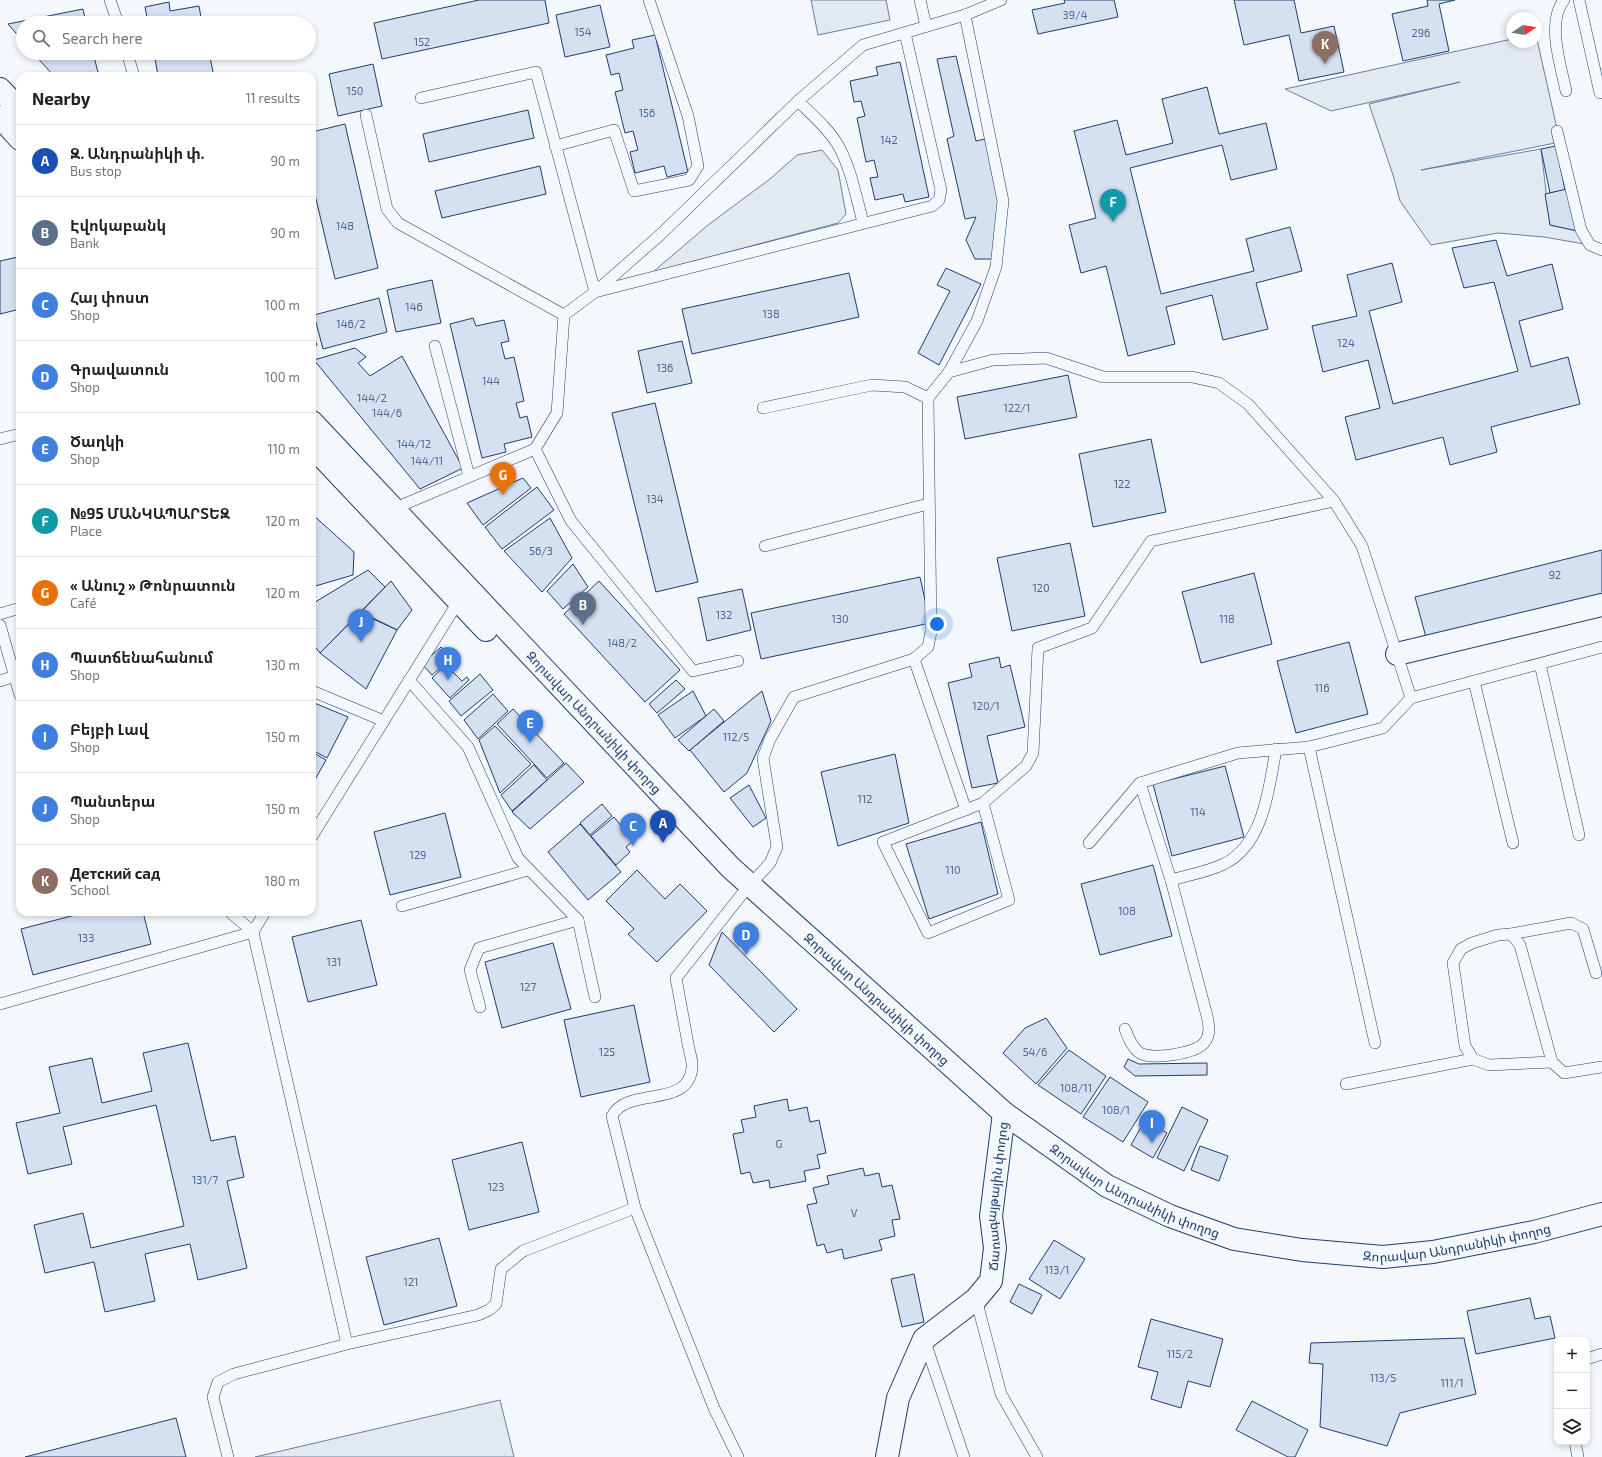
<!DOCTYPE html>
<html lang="en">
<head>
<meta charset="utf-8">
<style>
	:root { --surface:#fff; --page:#f2f2f2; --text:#202124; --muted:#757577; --line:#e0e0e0; --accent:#d93025 }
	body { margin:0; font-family:"Exo 2","Noto Sans Armenian",sans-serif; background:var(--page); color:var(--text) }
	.controls { position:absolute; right:12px; bottom:12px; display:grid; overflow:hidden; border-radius:8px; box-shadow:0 2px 6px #0003 }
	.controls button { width:36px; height:36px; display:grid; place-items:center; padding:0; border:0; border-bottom:1px solid var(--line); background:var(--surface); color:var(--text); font:20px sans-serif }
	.compass { position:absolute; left:1506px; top:12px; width:36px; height:36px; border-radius:50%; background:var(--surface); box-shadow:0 2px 6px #0003; rotate:78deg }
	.you { position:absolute; left:937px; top:624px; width:14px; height:14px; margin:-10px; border:3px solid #fff; border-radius:50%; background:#1a73e8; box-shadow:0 0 0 6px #1a73e833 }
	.badge { display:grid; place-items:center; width:26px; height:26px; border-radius:50%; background:var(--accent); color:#fff; font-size:13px; font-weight:700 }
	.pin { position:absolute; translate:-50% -33px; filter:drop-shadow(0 1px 2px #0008) }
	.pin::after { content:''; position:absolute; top:21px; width:14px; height:12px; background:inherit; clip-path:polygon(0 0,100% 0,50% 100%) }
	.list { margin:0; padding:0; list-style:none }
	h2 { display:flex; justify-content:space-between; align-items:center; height:52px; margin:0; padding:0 16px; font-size:17px }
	h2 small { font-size:13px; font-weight:400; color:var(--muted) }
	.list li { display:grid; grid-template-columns:26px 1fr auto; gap:12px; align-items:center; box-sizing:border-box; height:72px; padding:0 16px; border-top:1px solid var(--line) }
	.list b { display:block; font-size:15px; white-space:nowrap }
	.list p { margin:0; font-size:13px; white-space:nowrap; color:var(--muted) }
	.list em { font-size:13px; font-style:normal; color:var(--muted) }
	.icon { flex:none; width:22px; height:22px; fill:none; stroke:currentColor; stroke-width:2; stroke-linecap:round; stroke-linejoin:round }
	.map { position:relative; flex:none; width:1602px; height:1457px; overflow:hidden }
	.search { position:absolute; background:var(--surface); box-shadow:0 2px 6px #0003; left:16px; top:16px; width:300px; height:44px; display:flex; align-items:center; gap:10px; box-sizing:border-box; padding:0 14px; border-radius:22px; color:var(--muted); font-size:15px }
	.panel { position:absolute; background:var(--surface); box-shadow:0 2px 6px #0003; left:16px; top:72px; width:300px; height:844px; border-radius:12px }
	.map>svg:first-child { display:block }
	.green { fill:#e3e9f0; stroke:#687fa3 }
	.building { fill:#d5e0f0; stroke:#1d3f73 }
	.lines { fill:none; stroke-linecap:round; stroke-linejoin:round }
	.service-casing { stroke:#1d3f73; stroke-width:12 }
	.minor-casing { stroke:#1d3f73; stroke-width:24 }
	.secondary-casing { stroke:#1d3f73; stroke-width:24 }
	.service { stroke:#f4f7fb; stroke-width:11 }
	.minor { stroke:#f4f7fb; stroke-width:22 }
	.secondary { stroke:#f4f7fb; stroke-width:22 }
	.labels { text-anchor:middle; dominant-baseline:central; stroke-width:3; stroke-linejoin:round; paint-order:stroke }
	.number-label { font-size:11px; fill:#4b6792 }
	.street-label { font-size:13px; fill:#1d3f73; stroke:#f4f7fb }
</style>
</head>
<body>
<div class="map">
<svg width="1602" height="1457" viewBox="0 0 1602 1457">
	<rect width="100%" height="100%" fill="#f4f7fb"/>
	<g class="green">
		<polygon points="811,0 886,0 890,20 818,35"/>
		<polygon points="1536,35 1560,142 1421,170 1541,149 1550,225 1582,232 1590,245 1544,237 1498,233 1431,245 1400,201 1393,175 1369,104 1460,82 1331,111 1285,89 1512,39 1512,42 1536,42"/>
		<polygon points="822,150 838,170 846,214 838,223 653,272 708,225 770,179 797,155"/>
		<polygon points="500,1400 514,1457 255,1457"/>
	</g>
	<g class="building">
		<polygon points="479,0 545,0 549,23 382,59 374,23"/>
		<polygon points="1064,0 1114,0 1118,17 1038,34 1032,10 1065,3"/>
		<polygon points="1234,0 1294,0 1301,33 1334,26 1344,72 1299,81 1289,35 1244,45"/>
		<polygon points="1427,0 1455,0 1439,4 1449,51 1403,61 1392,14 1428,6"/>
		<polygon points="169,2 170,11 199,6 202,23 148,23 145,7"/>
		<polygon points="600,5 610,47 565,57 556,15"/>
		<polygon points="83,9 86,23 23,23 23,41 8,24"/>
		<polygon points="655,35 688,172 667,177 664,166 635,173 630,152 638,150 633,131 625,133 615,92 623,90 619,73 611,75 606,55 634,48 632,40"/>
		<polygon points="33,53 93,53 99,76 54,76"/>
		<polygon points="154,53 209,53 214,76 158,76"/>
		<polygon points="956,56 976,141 985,139 999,201 992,259 975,259 966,240 976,217 965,219 947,139 954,136 937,59"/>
		<polygon points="900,62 929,197 905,202 903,194 875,200 870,178 878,177 874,160 866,162 857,118 865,116 861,101 854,102 850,81 878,75 876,67"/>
		<polygon points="373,64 382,106 338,116 329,74"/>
		<polygon points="1207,87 1219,134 1266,123 1277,169 1231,180 1222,145 1130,168 1161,294 1254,271 1246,239 1290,227 1302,271 1256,283 1268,329 1223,340 1212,295 1166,307 1175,344 1128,356 1106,266 1081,273 1069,225 1096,218 1074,131 1117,120 1126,155 1173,143 1162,99"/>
		<polygon points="528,110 534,138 429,162 423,134"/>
		<polygon points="345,124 378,268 335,279 312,182 312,132"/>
		<polygon points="1556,146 1565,190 1550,193 1541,149"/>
		<polygon points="540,166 546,194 442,218 435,191"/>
		<polygon points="1567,189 1582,232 1550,225 1545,194"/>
		<polygon points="1496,240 1507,276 1552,264 1563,309 1519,321 1531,367 1568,357 1580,404 1491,427 1497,452 1450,465 1443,437 1356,460 1345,417 1380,408 1368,360 1323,372 1312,326 1357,316 1347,275 1392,263 1402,302 1369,311 1393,404 1518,371 1494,282 1464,288 1452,248"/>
		<polygon points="18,257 20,266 20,309 0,314 0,261"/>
		<polygon points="946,268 981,284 939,365 918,353 950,291 937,285"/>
		<polygon points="849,273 859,317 692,354 682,309"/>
		<polygon points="432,280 441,323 396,332 387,290"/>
		<polygon points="379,298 387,332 323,349 314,315"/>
		<polygon points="473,318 476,326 504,320 509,341 501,343 505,359 514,357 524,401 516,403 520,418 527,416 532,437 504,444 506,452 482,458 450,324"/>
		<polygon points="312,333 317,345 312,348"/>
		<polygon points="682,341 692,383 647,393 638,351"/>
		<polygon points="355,348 366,357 358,363 370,376 402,356 463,468 420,489 314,360"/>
		<polygon points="1068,375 1077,417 965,439 957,397"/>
		<polygon points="655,403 698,582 656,592 612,413"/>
		<polygon points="1151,439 1166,512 1093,527 1079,454"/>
		<polygon points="523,478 531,488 483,525 467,503"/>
		<polygon points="537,487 554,510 502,549 485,527"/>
		<polygon points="312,514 354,552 353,575 312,587"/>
		<polygon points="550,518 572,558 542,592 504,551"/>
		<polygon points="1070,543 1085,616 1012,631 997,558"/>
		<polygon points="1602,550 1602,597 1427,641 1415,597"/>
		<polygon points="573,564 588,587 563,609 547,591"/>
		<polygon points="368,570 385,587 320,653 312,643 312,604"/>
		<polygon points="1254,573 1272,644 1201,663 1182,592"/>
		<polygon points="920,577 930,623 761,659 751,613"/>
		<polygon points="391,581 412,610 397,630 361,612"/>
		<polygon points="599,581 680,670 645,702 564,614"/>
		<polygon points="742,589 751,630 707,641 698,598"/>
		<polygon points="360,613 397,630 366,689 320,653"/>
		<polygon points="1349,642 1368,714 1296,733 1277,661"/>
		<polygon points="441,647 452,658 432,675 422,664"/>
		<polygon points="999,657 1001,668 1010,665 1025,727 987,736 998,783 972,788 948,683 972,677 969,664"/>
		<polygon points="446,665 462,681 467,677 469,680 450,698 432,678"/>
		<polygon points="480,674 493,690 461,716 449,701"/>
		<polygon points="676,680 685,689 657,713 649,704"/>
		<polygon points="693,691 706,716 675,738 658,715"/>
		<polygon points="762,691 771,721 747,773 724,792 690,750"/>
		<polygon points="493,694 508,711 478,739 464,720"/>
		<polygon points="312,702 348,717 327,758 312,750"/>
		<polygon points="513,709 564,763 547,778 497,724"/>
		<polygon points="714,709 724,721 689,751 678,740"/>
		<polygon points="495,726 531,764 500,793 479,740"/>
		<polygon points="312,752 326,760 312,785"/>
		<polygon points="895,754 909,823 838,846 821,772"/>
		<polygon points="566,763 584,782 530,829 512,812"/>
		<polygon points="534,765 547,780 512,811 501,795"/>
		<polygon points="1225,766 1244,837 1172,856 1153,784"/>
		<polygon points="749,785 766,818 753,827 730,798"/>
		<polygon points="602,804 612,816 590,835 580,823"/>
		<polygon points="445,813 461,877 390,895 374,832"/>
		<polygon points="614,817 633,841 626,847 630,852 616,865 591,836"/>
		<polygon points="981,822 998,894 929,919 906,844"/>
		<polygon points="580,824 621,872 588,900 548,852"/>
		<polygon points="1153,865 1172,936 1100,955 1081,884"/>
		<polygon points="637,870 665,899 680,884 707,911 657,962 628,934 634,929 606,901"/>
		<polygon points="87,912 143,912 151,944 33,975 21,929"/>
		<polygon points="361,920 377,985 308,1002 292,937"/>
		<polygon points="722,932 797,1009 774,1032 709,965"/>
		<polygon points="553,943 571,1009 502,1028 485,962"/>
		<polygon points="634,1005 650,1082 581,1097 564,1020"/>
		<polygon points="1046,1018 1067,1048 1036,1084 1003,1053 1025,1028"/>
		<polygon points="188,1043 211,1141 235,1136 244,1177 227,1181 247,1268 198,1280 190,1244 145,1254 155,1301 105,1312 94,1262 45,1273 34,1225 83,1213 91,1248 184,1226 156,1105 63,1127 72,1164 28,1174 16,1123 60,1113 49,1067 92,1058 102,1103 152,1091 143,1053"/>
		<polygon points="1069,1050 1106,1076 1081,1114 1038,1085"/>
		<polygon points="1128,1059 1139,1064 1207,1063 1207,1075 1135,1076 1124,1067"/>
		<polygon points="1110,1077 1148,1102 1123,1142 1083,1117"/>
		<polygon points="787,1099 789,1111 807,1107 810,1122 819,1120 826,1153 817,1155 820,1168 804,1171 806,1181 770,1188 769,1180 753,1183 750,1172 741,1174 733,1134 744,1132 741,1120 756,1117 754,1106"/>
		<polygon points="1182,1107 1208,1120 1184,1171 1157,1158"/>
		<polygon points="1145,1120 1167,1133 1153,1158 1131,1145"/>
		<polygon points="522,1142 539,1212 469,1230 452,1160"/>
		<polygon points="1200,1146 1228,1156 1219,1181 1191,1170"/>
		<polygon points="863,1168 865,1176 879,1173 882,1187 892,1185 900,1219 892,1220 895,1236 879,1240 882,1250 844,1259 842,1249 827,1253 824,1244 817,1246 807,1205 817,1203 813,1188 829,1184 827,1176"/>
		<polygon points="439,1238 457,1306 384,1325 366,1257"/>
		<polygon points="1054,1240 1085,1259 1060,1299 1029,1279"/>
		<polygon points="914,1274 924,1322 902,1327 891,1279"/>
		<polygon points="1019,1284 1042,1295 1032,1314 1010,1302"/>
		<polygon points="1530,1298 1535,1319 1550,1316 1555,1338 1476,1354 1467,1311"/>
		<polygon points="1151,1319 1223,1339 1210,1387 1188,1381 1181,1408 1151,1399 1158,1372 1138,1367"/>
		<polygon points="1464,1338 1476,1394 1400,1413 1387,1446 1320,1427 1323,1364 1309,1363 1311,1343"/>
		<polygon points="1252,1401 1308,1430 1295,1457 1288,1457 1236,1430"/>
		<polygon points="176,1418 186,1457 25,1457"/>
	</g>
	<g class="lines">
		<g class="service-casing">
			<g id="service">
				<polyline points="110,0 118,23"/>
				<polyline points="920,0 926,26"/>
				<path d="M1564,0C1546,22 1561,66 1566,91"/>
				<polyline points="1579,0 1600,93"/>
				<polyline points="127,53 134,76"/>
				<polyline points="421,98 536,72 595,292 932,206 939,200 941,190 905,33"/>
				<path d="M798,101C812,115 828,128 838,145C851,168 856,197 863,222"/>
				<polyline points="366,115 387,209 398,223 564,315"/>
				<polyline points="1557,131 1581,230 1590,245 1602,250"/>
				<polyline points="555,146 614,130 634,191 689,180 698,166 688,116 649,0"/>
				<polyline points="435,346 469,476"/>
				<polyline points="949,372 977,321 996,267 1003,201 965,15"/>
				<polyline points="763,408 872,385 905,387 928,398"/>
				<polyline points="0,439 20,434"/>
				<polyline points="535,449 571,521 693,671 738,661"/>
				<polyline points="393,509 535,449 557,413 564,315 595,292 660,235 798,101 863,45 965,15 1001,0"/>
				<polyline points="765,546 928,504"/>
				<polyline points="0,614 20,608"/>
				<polyline points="0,625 20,695"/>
				<polyline points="914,659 966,810"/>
				<polyline points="1540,664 1579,835"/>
				<polyline points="409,680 468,747 518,858 578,920 595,997"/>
				<polyline points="0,681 15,676"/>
				<polyline points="1474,681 1513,843"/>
				<polyline points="312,691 384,721"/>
				<polyline points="1309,747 1375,1043"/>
				<polyline points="983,803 1009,900 928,933 883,842 983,803 1026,766 1033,753 1038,648 1092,628 1151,541 1334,501"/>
				<polyline points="312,836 460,599"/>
				<polyline points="1089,843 1140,783 1238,753 1309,747 1383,728 1411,698 1602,647"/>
				<path d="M1171,880C1189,875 1207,872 1224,864C1264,844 1269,788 1276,749"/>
				<polyline points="750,885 770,863 777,847 763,758 770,739 794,697 914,659 928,647 931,632 928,398 949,372 993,360 1046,358 1103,377 1192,377 1219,383 1248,404 1334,501 1362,546 1411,698"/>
				<polyline points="402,906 528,870"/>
				<polyline points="230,912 253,932 347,1344"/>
				<polyline points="1511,934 1571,923 1583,929 1596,973"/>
				<polyline points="0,1004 253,932 265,912"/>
				<polyline points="480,1007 470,970 479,948 578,920"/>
				<path d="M1125,1029C1128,1037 1132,1048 1140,1053C1152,1060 1195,1054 1204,1043C1211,1035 1209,1025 1207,1016L1171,880L1140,783"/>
				<polyline points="1552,1062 1489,1065 1473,1059 1465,1046 1453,963 1461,949 1472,943 1498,935 1511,934 1520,945 1552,1062 1564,1073 1602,1067"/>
				<polyline points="1346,1084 1473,1059"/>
				<polyline points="976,1299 1001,1394 1037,1457"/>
				<polyline points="925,1342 964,1457"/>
				<polyline points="1587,1359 1602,1354"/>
				<polyline points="1575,1442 1578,1457"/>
				<polyline points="228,1457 213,1397 218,1382 234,1374 347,1344 478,1315 489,1310 496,1304 501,1269 523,1251 635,1208"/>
				<path d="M738,1457L714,1408L635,1208L612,1116C628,1086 688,1109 692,1068C693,1061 689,1051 688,1044C684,1022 680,1000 676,978L742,894"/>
			</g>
		</g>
		<g class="minor-casing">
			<g id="minor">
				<polyline points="1397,654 1602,605"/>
				<path id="s1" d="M887,1457L898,1398L924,1339L976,1299L991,1281L995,1248L991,1216L1004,1113"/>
			</g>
		</g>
		<g class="secondary-casing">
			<g id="secondary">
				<polyline points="0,89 20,110"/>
				<polyline points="0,117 20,139"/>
				<path id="s2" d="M312,422L730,867L1004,1113L1107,1186L1170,1216L1234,1239L1302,1250L1383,1257L1433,1252L1534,1232L1602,1214"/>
				<polyline points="312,446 486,630"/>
			</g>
		</g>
		<use href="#service" class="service"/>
		<use href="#minor" class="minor"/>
		<use href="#secondary" class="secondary"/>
	</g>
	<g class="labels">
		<g class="number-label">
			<text x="1075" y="14">39/4</text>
			<text x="583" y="31">154</text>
			<text x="1421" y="32">296</text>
			<text x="422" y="41">152</text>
			<text x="355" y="90">150</text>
			<text x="647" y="112">156</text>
			<text x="889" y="139">142</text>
			<text x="345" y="225">148</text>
			<text x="414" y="306">146</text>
			<text x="771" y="313">138</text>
			<text x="351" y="323">146/2</text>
			<text x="1346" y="342">124</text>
			<text x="665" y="367">136</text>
			<text x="491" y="380">144</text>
			<text x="372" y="397">144/2</text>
			<text x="1017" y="407">122/1</text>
			<text x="387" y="412">144/6</text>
			<text x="414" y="443">144/12</text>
			<text x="427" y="460">144/11</text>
			<text x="1122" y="483">122</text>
			<text x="655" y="498">134</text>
			<text x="541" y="550">56/3</text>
			<text x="1555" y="574">92</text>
			<text x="1041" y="587">120</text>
			<text x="724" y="614">132</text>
			<text x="840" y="618">130</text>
			<text x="1227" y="618">118</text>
			<text x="622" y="642">148/2</text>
			<text x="1322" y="687">116</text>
			<text x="986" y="705">120/1</text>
			<text x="736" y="736">112/5</text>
			<text x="865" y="798">112</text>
			<text x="1198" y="811">114</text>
			<text x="418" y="854">129</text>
			<text x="953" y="869">110</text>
			<text x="1127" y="910">108</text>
			<text x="86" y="937">133</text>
			<text x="334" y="961">131</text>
			<text x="528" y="986">127</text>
			<text x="607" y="1051">125</text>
			<text x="1035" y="1051">54/6</text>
			<text x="1076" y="1087">108/11</text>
			<text x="1116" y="1109">108/1</text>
			<text x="779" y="1143">G</text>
			<text x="205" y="1179">131/7</text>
			<text x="496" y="1186">123</text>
			<text x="854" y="1212">V</text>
			<text x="1057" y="1269">113/1</text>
			<text x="411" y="1281">121</text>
			<text x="1180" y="1353">115/2</text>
			<text x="1383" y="1377">113/5</text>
			<text x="1452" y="1382">111/1</text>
		</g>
		<g class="street-label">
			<text stroke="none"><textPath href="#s2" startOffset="412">Զորավար Անդրանիկի փողոց</textPath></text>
			<text stroke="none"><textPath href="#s2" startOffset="808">Զորավար Անդրանիկի փողոց</textPath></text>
			<text stroke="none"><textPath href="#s2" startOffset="1132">Զորավար Անդրանիկի փողոց</textPath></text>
			<text stroke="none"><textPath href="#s1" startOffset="299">Ճառագայթային փողոց</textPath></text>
			<text stroke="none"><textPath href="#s2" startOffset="1468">Զորավար Անդրանիկի փողոց</textPath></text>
		</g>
	</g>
</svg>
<div class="controls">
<button>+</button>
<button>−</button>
<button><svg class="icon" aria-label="layers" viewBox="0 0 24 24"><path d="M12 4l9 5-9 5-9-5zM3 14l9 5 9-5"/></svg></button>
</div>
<svg class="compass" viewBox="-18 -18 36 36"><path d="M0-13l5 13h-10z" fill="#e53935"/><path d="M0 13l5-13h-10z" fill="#757577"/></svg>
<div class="you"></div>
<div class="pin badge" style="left:663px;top:843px;background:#1a4fb4">A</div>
<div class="pin badge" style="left:583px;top:625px;background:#5c6f8a">B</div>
<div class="pin badge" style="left:633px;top:846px;background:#3f7fe0">C</div>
<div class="pin badge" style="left:746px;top:955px;background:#3f7fe0">D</div>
<div class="pin badge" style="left:530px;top:743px;background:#3f7fe0">E</div>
<div class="pin badge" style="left:1113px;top:222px;background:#0f9aa8">F</div>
<div class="pin badge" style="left:503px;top:495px;background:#e8710a">G</div>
<div class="pin badge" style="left:448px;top:680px;background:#3f7fe0">H</div>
<div class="pin badge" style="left:1152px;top:1143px;background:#3f7fe0">I</div>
<div class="pin badge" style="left:361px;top:642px;background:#3f7fe0">J</div>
<div class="pin badge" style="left:1325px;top:64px;background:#8d6e63">K</div>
<div class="search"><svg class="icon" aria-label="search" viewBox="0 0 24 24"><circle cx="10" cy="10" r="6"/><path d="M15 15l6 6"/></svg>Search here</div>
<section class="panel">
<h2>Nearby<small>11 results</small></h2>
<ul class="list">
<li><span class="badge" style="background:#1a4fb4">A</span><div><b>Զ. Անդրանիկի փ.</b><p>Bus stop</p></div><em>90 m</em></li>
<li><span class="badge" style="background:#5c6f8a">B</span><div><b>Էվոկաբանկ</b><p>Bank</p></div><em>90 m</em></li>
<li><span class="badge" style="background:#3f7fe0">C</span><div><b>Հայ փոստ</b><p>Shop</p></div><em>100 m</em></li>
<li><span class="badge" style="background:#3f7fe0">D</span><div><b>Գրավատուն</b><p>Shop</p></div><em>100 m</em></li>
<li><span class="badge" style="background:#3f7fe0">E</span><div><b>Ծաղկի</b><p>Shop</p></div><em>110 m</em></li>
<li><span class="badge" style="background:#0f9aa8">F</span><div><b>№95 ՄԱՆԿԱՊԱՐՏԵԶ</b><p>Place</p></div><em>120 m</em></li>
<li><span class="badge" style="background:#e8710a">G</span><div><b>« Անուշ » Թոնրատուն</b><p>Café</p></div><em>120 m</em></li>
<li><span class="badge" style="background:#3f7fe0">H</span><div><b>Պատճենահանում</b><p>Shop</p></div><em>130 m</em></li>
<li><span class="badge" style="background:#3f7fe0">I</span><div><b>Բեյբի Լավ</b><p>Shop</p></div><em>150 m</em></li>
<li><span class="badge" style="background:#3f7fe0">J</span><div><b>Պանտերա</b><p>Shop</p></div><em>150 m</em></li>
<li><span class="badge" style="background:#8d6e63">K</span><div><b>Детский сад</b><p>School</p></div><em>180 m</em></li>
</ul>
</section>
</div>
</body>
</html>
